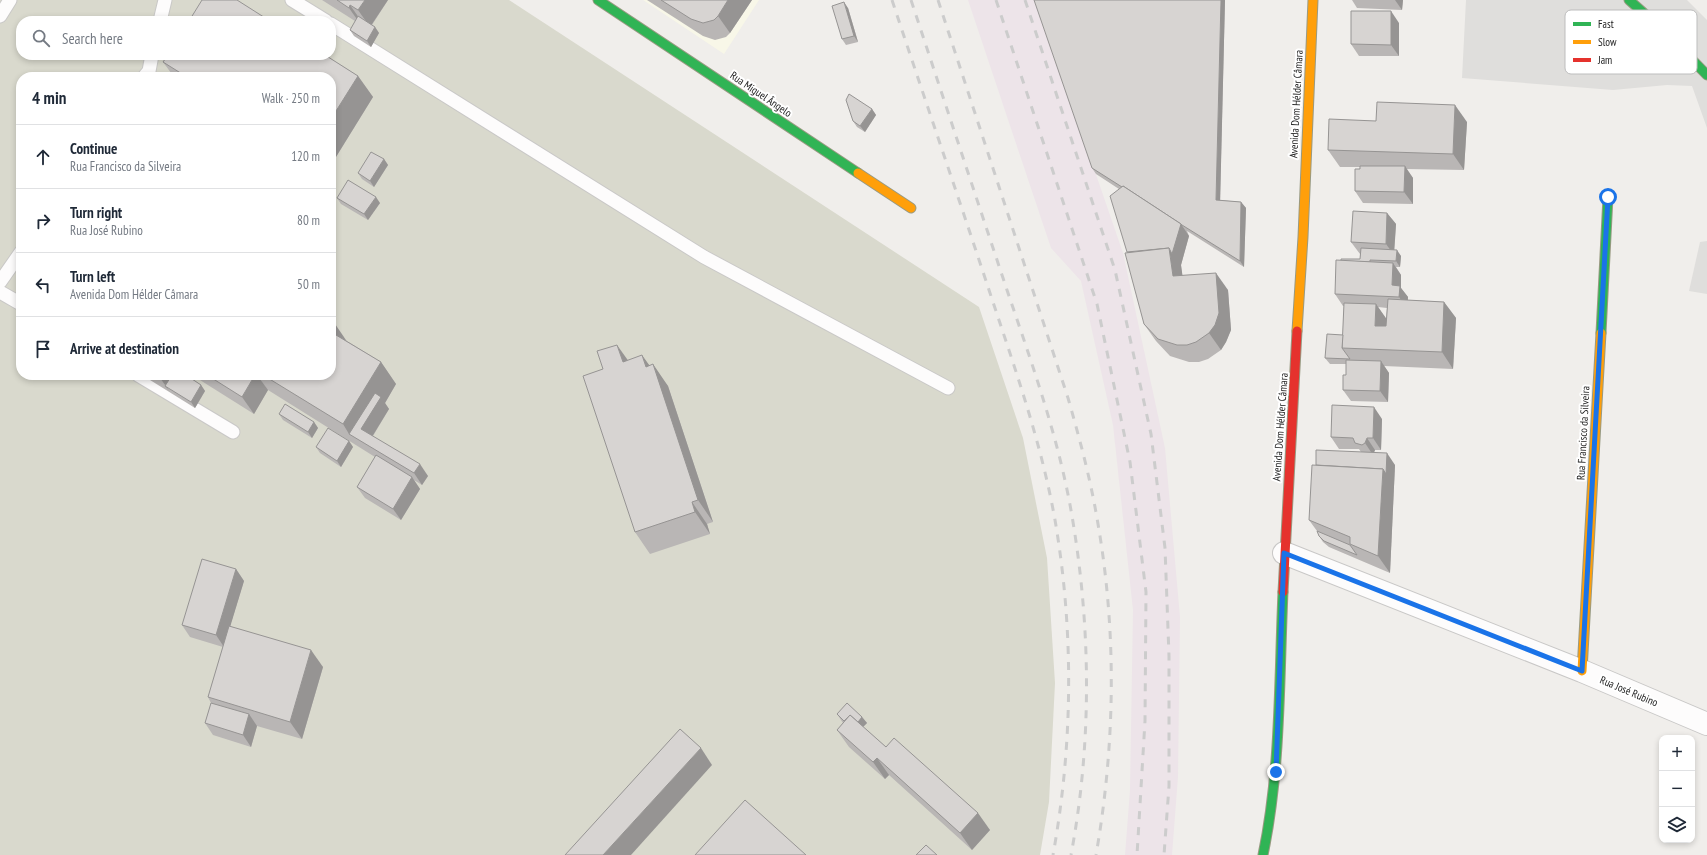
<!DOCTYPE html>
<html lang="en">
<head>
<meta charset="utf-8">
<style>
	:root { --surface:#fff; --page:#f6f6f7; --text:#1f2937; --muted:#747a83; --line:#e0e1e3 }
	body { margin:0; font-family:"PT Sans Narrow",sans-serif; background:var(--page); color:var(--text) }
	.controls { position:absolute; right:12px; bottom:12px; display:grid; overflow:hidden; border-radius:8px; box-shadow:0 2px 6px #0003 }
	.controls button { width:36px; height:36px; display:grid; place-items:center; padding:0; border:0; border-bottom:1px solid var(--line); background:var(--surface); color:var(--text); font:20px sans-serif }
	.stop { position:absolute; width:12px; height:12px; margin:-9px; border:3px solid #1a73e8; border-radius:50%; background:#fff }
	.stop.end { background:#1a73e8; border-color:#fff; box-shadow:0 1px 4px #0008 }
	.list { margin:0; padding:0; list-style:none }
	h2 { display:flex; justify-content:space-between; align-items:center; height:52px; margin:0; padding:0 16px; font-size:17px }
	h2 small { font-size:13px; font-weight:400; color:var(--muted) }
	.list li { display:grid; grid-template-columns:26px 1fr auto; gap:12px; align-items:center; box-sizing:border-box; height:64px; padding:0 16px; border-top:1px solid var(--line) }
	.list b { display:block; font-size:15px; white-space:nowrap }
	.list p { margin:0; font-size:13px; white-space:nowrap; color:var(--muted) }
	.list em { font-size:13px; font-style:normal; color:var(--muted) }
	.icon { flex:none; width:22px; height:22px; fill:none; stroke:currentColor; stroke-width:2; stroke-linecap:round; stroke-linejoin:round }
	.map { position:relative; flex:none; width:1707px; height:855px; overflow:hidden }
	.search { position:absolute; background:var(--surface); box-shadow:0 2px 6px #0003; left:16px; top:16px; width:320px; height:44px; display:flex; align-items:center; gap:10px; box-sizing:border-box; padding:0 14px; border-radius:16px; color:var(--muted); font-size:15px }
	.panel { position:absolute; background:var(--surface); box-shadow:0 2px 6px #0003; left:16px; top:72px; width:320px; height:308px; border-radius:16px }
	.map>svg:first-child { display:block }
	.residential { fill:#dfdedc }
	.industrial { fill:#ede4e9 }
	.education { fill:#f8f7e8 }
	.construction { fill:#d9d9cd; fill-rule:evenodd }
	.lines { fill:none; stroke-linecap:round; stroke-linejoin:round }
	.lane-casing { stroke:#c9c8c7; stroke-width:15 }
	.street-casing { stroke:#c9c8c7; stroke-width:24 }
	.fast-casing { stroke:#999a82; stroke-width:11 }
	.slow-casing { stroke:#999a82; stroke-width:11 }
	.jam-casing { stroke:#999a82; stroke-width:11 }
	.lane { stroke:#fdfcfc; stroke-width:13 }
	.street { stroke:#fdfcfc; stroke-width:22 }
	.fast { stroke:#30b455; stroke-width:9 }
	.slow { stroke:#ff9f0a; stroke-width:9 }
	.jam { stroke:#e5322d; stroke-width:9 }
	.rail { stroke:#ccc; stroke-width:3; stroke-dasharray:8 8; stroke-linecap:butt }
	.wall { fill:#b9b6b5; fill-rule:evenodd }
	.shaded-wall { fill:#969493 }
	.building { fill:#d7d4d2; stroke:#969493 }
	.route { stroke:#1a73e8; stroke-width:5 }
	.labels { text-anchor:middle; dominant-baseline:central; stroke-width:4; stroke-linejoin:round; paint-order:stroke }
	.street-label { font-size:11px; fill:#222; stroke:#fff }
	.key { fill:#fff; stroke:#bdbdbd; stroke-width:1 }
	.key-label { font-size:11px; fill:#222 }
</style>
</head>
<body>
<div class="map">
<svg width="1707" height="855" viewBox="0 0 1707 855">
	<rect width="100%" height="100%" fill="#f0eeeb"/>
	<g class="residential">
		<polygon points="1466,0 1687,0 1707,20 1707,128 1692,86 1667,85 1613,90 1462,78"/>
		<polygon points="1707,241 1707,294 1689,291 1700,242"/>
	</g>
	<polygon class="industrial" points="968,0 1036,0 1123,253 1165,448 1180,617 1178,777 1172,855 1125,855 1130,790 1133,610 1113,425 1081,281 1051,248"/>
	<polygon class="education" points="643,0 759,0 724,54"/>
	<path class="construction" d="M0,0H509L979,307L1023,438L1047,558L1055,683L1049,802L1040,855H0ZM21,21H331V55H21ZM21,77H331V375H21Z"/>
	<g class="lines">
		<g class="lane-casing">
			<g id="lane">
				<polyline points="292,0 326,21"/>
				<polyline points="0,16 10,0"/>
				<polyline points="160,21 165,0"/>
				<polyline points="331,24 704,257 948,388"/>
				<polyline points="144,77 149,71 152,55"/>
				<polyline points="0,282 21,252"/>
				<polyline points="0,292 21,304"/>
				<polyline points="138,375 233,432"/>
			</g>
		</g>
		<g class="street-casing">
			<polyline id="street" points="1284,553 1582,671 1707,724"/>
		</g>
		<g class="fast-casing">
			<g id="fast">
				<polyline points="598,0 858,173"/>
				<polyline points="1629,0 1664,31 1707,75"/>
				<polyline points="1601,333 1608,197"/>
				<path d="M1263,855C1281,769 1279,680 1283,592"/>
			</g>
		</g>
		<g class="slow-casing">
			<g id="slow">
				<polyline points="858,173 911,208"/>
				<polyline points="1297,331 1303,237 1313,0"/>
				<polyline points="1582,671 1601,333"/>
			</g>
		</g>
		<g class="jam-casing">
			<polyline id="jam" points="1283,592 1297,331"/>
		</g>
		<use href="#lane" class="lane"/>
		<use href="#street" class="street"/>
		<use href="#fast" class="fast"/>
		<use href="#slow" class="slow"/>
		<use href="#jam" class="jam"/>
		<g class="rail">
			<path d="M892,0C924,97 957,193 989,290C1014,366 1041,441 1055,520C1074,631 1073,744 1053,855"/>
			<path d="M911,0C943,97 975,194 1007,290C1032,364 1059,439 1072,516C1091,628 1092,743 1071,855"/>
			<path d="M938,0L1068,398C1080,440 1091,481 1098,524C1117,634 1115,746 1096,855"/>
			<polyline points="996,0 1097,304 1130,462 1146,592 1145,721 1137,855"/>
			<polyline points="1025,0 1115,270 1151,434 1165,548 1169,656 1169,786 1164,855"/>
		</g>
	</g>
	<g class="wall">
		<polygon points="322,0 388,0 372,25 375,27 379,33 371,47 354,36 350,30 355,21"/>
		<polygon points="647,0 752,0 730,33 726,37 715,40 703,36"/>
		<polygon points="1225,0 1220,200 1241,202 1246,208 1244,267 1187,231 1189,236 1181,265 1182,275 1228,290 1231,330 1226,342 1221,350 1208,359 1199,362 1189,362 1170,356 1156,341 1144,324 1127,252 1119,189 1096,174 1092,168"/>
		<polygon points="1352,0 1403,0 1402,10 1357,8"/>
		<polygon points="848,8 858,42 846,45 842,39"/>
		<polygon points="1399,23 1399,56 1359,56 1351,44"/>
		<polygon points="168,55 325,55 358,76 373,97 331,165 331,77 174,77 163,62"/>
		<polygon points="872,109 876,115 865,132 857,127 853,121"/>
		<polygon points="1376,121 1467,122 1464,170 1406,169 1413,178 1413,204 1363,203 1355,191 1360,167 1340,167 1328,150"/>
		<polygon points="384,159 388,165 374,187 362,179 358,173"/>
		<polygon points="337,198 380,203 368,220 341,204"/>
		<path d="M1387,213L1396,224L1394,250L1401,256L1400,267H1396L1401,275V288L1408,297V300L1444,302L1456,318L1453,369L1384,366L1389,373L1388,402L1351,401L1343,390L1346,375V364H1330L1325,358L1343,335L1344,306H1343L1335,294L1341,261L1360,259V254L1351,242ZM1378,307L1387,308L1386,319Z"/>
		<polygon points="347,341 381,362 396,384 385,403 389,409 373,436 428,476 422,485 414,480 420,489 401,520 365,498 357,487 375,457 268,390 254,414 192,375 331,375"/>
		<polygon points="628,360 650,365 668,386 713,522 707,524 710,534 650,554 635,532"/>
		<polygon points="142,375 186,375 201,385 205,391 195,408"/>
		<polygon points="279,414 314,422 318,428 312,438 283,420"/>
		<polygon points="1382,419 1381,450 1375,450 1374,452 1395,465 1390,573 1329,547 1323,542 1319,536 1317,531 1309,520 1316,465 1361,452 1359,449 1339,449 1331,437"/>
		<polygon points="349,441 353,447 341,467 320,453 316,447"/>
		<polygon points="236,569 244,581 230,626 323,667 302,739 257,726 251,747 213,735 205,723 211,703 208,697 223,647 190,637 182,625"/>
		<polygon points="837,714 862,717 867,723 863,727 886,747 990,830 972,850 889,775 885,779 849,747 837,730 843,723"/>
	</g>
	<g class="shaded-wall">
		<polygon points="365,0 388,0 370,27 358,10"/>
		<polygon points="728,0 752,0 730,33 718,16"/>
		<polygon points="1221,0 1225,0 1220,206 1216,200"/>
		<polygon points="1395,0 1403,0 1402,10"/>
		<polygon points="844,2 848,8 858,42 854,36"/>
		<polygon points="350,5 362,22 361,25 349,8"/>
		<polygon points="1391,11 1399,23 1399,56 1391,45"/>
		<polygon points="375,27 379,33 371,47 367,41"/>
		<polygon points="358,76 373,97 331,165 331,119"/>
		<polygon points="1455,105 1467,122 1464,170 1453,154"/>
		<polygon points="872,109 876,115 865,132 860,126"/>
		<polygon points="384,159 388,165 374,187 370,181"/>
		<polygon points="1405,166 1413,178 1413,204 1404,192"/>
		<polygon points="376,197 380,203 368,220 364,214"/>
		<polygon points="1241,202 1246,208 1244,267 1240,261"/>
		<polygon points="1387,213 1396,224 1394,255 1386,244"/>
		<polygon points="1181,224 1189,236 1181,265 1185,293 1173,276 1169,248"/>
		<polygon points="1397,250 1401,256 1400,267 1396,261"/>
		<polygon points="1393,263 1401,275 1401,288 1408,297 1407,309 1399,297 1392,285"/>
		<polygon points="1216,273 1228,290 1231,330 1226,342 1221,350 1209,333"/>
		<polygon points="1444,302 1456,318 1453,369 1442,352"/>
		<polygon points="1376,304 1388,321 1387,343 1375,326"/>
		<polygon points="333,321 348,343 331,334 331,324"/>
		<polygon points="617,345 632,366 623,362"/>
		<polygon points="642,355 657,376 653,364 668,386 713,522 698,500 646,367"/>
		<polygon points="1381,361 1389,373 1388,402 1380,391"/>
		<polygon points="381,362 396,384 385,403 389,409 370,440 349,434 343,424"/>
		<polygon points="158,375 180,375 165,386 170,392"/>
		<polygon points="255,375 257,375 268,390 254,414 242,397"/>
		<polygon points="201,385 205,391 195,408 191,402"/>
		<polygon points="1374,407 1382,419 1381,450 1373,438"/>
		<polygon points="314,422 318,428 312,438 308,432"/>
		<polygon points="1367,438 1375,450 1373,455 1365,443"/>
		<polygon points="349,441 353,447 341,467 337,461"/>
		<polygon points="1387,453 1395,465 1390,573 1378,556 1383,469"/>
		<polygon points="420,464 428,476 422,485 414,473"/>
		<polygon points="412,477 420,489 401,520 393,509"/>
		<polygon points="692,502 707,524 710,534 695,512"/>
		<polygon points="236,569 244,581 224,647 216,635"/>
		<polygon points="311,650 323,667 302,739 290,722"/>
		<polygon points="249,714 257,726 251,747 243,735"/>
		<polygon points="862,717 867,723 856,734 852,728"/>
		<polygon points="701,748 712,765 631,855 603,855"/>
		<polygon points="877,758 889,775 885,779 873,762"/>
		<polygon points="978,813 990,830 972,850 960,833"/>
	</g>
	<g class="building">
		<polygon points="202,0 237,0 270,21 189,21"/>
		<polygon points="337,0 365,0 358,10 350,5 349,8"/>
		<polygon points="661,0 728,0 718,16 714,20 703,23 691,19"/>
		<polygon points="1034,0 1221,0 1216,200 1241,202 1240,261 1182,225 1181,224 1123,186 1122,187 1092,168"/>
		<polygon points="844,2 854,36 842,39 832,6"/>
		<polygon points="1351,11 1391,11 1391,45 1351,44"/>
		<polygon points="358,16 375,27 367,41 350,30"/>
		<polygon points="168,55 325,55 358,76 331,119 331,77 187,77 163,62"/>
		<polygon points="849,94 872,109 860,126 853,121 846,100"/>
		<polygon points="1377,102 1455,105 1453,154 1328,150 1329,119 1376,121"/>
		<polygon points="371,152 384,159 370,181 358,173"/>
		<polygon points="1360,166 1405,166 1404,192 1355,191 1355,169 1360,169"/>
		<polygon points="348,180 376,197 364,214 337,198"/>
		<polygon points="1123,186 1181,224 1172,254 1169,248 1127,252 1110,196"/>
		<polygon points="1353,211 1387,213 1386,244 1351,242"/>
		<polygon points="1169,248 1173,276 1216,273 1219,313 1215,325 1209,333 1196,342 1187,345 1177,345 1158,339 1144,324 1125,253"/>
		<polygon points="1361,248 1397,250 1396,261 1370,260 1370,262 1341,261 1341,259 1360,259"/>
		<polygon points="1336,260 1393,263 1392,285 1400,286 1399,297 1335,294"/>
		<polygon points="1388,299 1444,302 1442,352 1342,348 1344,303 1376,304 1375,326 1386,326"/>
		<polygon points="331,332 381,362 343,424 263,375 331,375"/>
		<polygon points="1327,334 1343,335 1342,348 1350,359 1325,358"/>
		<polygon points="617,345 623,362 642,355 646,367 653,364 698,500 692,502 695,512 635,532 583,376 603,369 597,351"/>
		<polygon points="1346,360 1381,361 1380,391 1343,390 1343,375 1346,375"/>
		<polygon points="172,375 186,375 201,385 191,402 165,386"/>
		<polygon points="207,375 255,375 242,397"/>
		<polygon points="375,393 381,397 361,429 420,464 414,473 349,434"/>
		<polygon points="285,404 314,422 308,432 279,414"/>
		<polygon points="1332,405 1374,407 1373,438 1367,438 1365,443 1362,445 1355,443 1353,438 1331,437"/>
		<polygon points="328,428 349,441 337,461 316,447"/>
		<polygon points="1316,450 1387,453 1386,474 1383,469 1316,465"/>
		<polygon points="376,455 412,477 393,509 357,487"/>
		<polygon points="1312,465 1383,469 1378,556 1350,544 1350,537 1309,520"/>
		<polygon points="1317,531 1350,545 1357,555 1324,541 1319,536"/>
		<polygon points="202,559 236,569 216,635 182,625"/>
		<polygon points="229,626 311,650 290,722 208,697"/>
		<polygon points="211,703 249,714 243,735 205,723"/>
		<polygon points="847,703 862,717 858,722 850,715 844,721 837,714"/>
		<polygon points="850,715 886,747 894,738 978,813 960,833 877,758 873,762 837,730"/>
		<polygon points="680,729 701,748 603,855 565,855"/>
		<polygon points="745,800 806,855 695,855"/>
		<polygon points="926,845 937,855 916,855"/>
	</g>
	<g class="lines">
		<polyline class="route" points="1276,772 1284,553 1582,671 1608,197"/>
	</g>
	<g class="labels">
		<g class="street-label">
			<text transform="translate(761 94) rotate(34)">Rua Miguel Ângelo</text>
			<text transform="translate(1296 104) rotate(-87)">Avenida Dom Hélder Câmara</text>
			<text transform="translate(1280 427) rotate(-86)">Avenida Dom Hélder Câmara</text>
			<text transform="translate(1583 433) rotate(-87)">Rua Francisco da Silveira</text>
			<text transform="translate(1629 691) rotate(23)">Rua José Rubino</text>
		</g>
	</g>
	<rect x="1565" y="10" width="132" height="64" rx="6" class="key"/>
	<rect x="1573" y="22" width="18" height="4" fill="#30b455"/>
	<rect x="1573" y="40" width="18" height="4" fill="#ff9f0a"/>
	<rect x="1573" y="58" width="18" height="4" fill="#e5322d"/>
	<g class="key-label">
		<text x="1598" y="28">Fast</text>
		<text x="1598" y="46">Slow</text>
		<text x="1598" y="64">Jam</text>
	</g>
</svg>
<div class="controls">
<button>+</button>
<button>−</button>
<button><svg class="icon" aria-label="layers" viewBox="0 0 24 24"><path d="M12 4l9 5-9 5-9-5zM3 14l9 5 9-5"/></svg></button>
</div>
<div class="stop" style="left:1608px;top:197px"></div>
<div class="stop end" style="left:1276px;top:772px"></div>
<div class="search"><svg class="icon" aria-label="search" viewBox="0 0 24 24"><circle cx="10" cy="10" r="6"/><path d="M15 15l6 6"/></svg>Search here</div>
<section class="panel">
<h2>4 min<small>Walk · 250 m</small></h2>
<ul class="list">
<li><svg class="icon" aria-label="ahead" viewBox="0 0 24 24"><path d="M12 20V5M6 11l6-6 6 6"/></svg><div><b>Continue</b><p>Rua Francisco da Silveira</p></div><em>120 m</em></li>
<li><svg class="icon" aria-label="right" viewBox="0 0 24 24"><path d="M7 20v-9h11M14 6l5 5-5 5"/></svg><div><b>Turn right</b><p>Rua José Rubino</p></div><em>80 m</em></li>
<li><svg class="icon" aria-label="left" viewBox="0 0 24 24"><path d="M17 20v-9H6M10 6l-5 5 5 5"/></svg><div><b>Turn left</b><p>Avenida Dom Hélder Câmara</p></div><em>50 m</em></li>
<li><svg class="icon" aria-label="arrive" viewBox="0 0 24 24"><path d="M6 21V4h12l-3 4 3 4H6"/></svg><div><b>Arrive at destination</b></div></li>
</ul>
</section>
</div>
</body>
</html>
